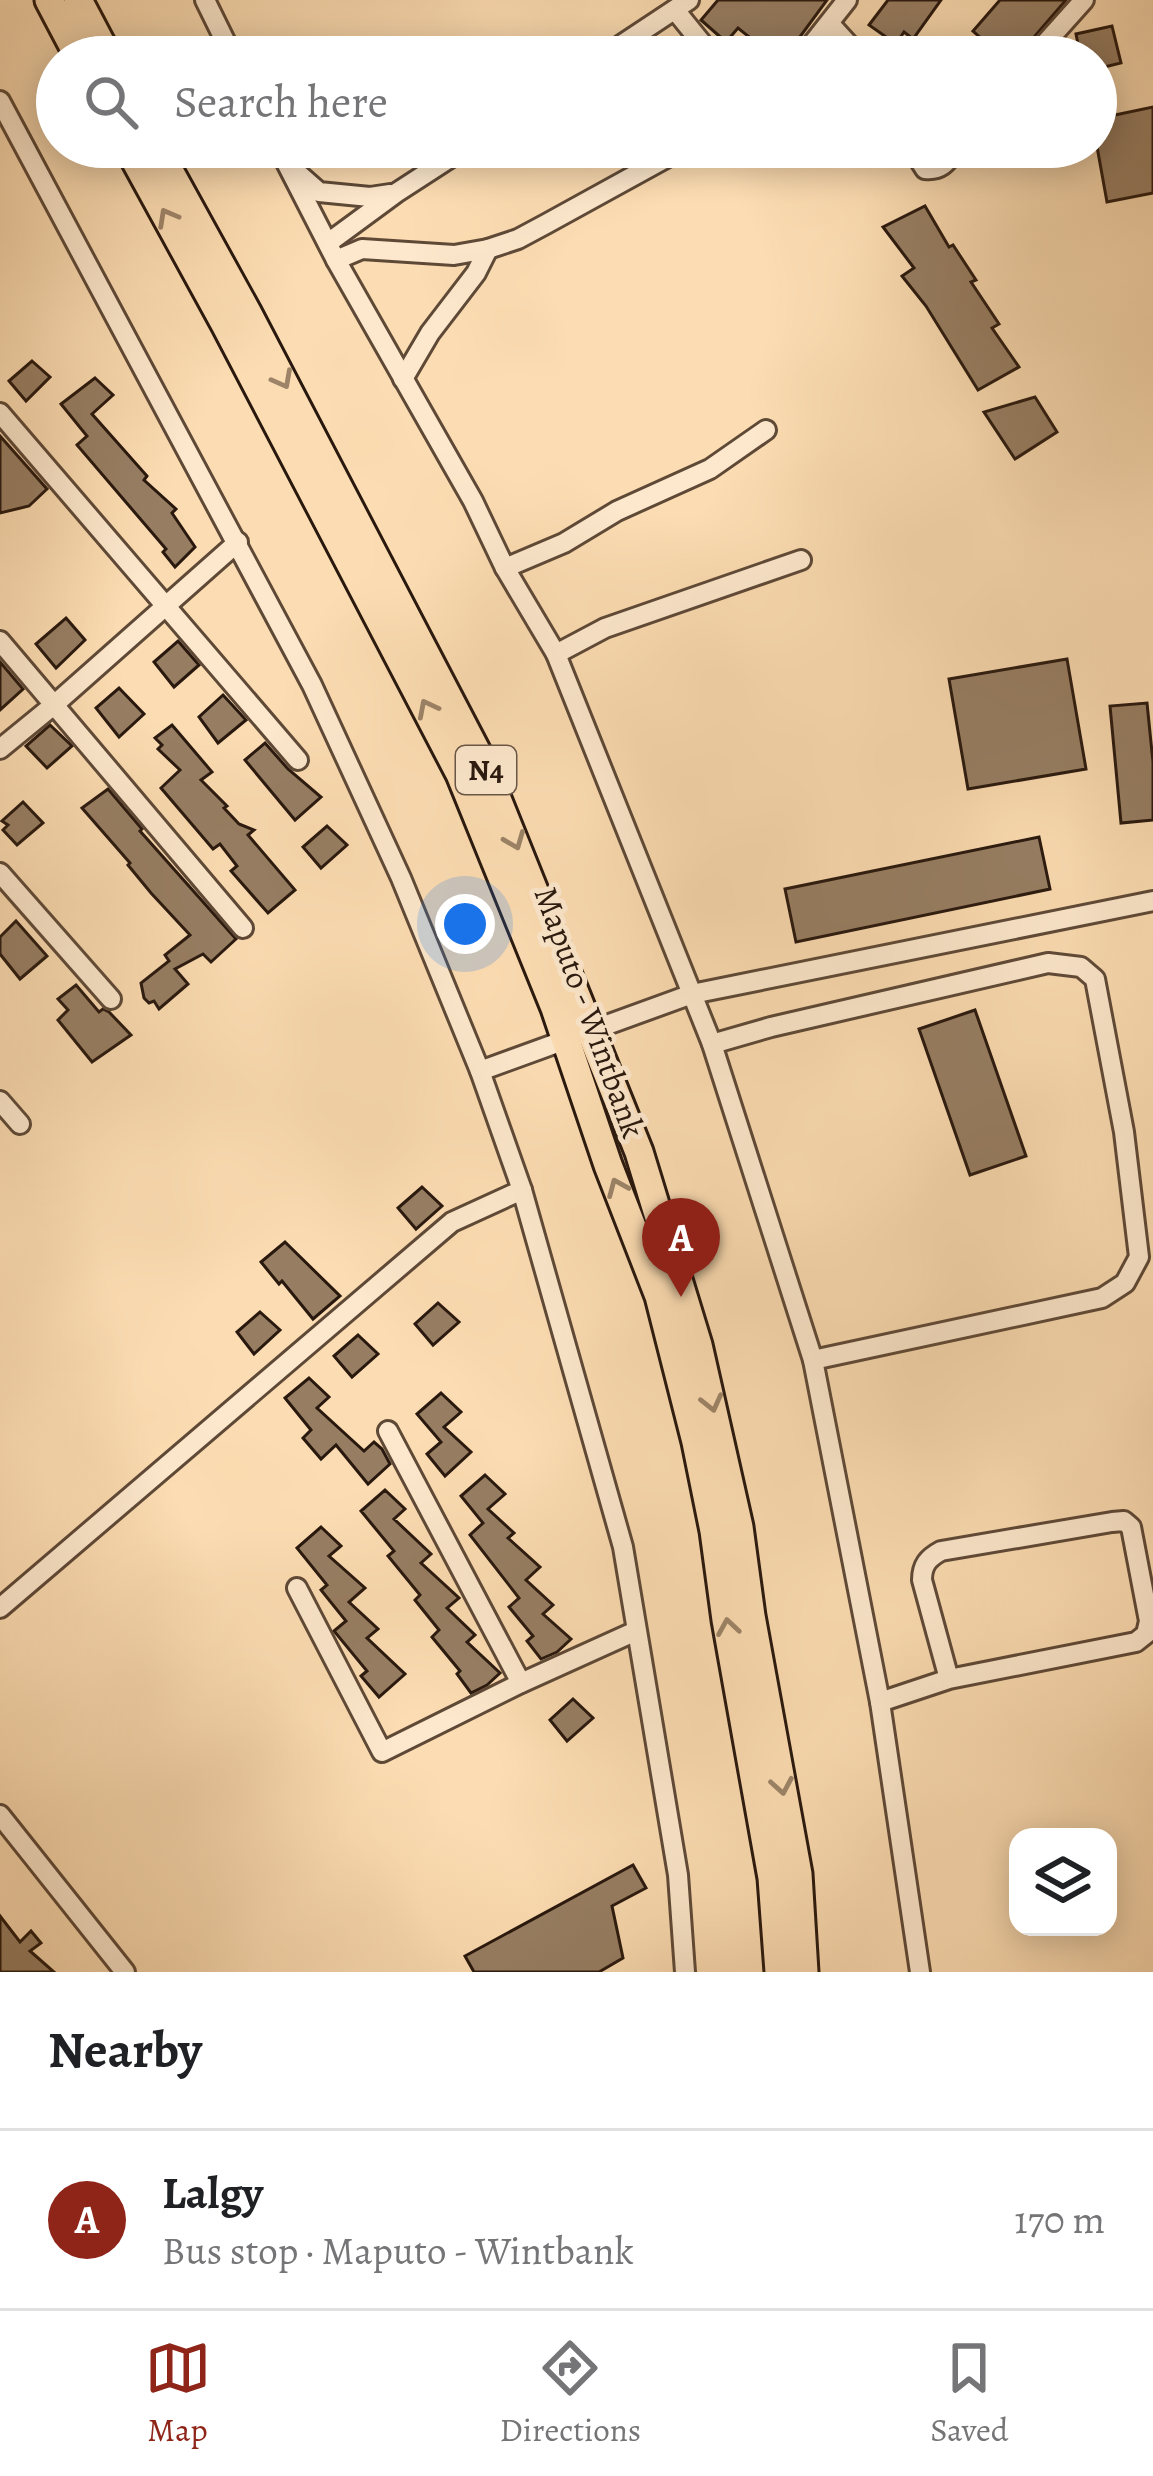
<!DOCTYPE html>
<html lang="en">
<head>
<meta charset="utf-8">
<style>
	:root { --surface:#fff; --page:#f6f6f6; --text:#202124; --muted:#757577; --line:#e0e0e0; --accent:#8f2418 }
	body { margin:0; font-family:Alegreya,serif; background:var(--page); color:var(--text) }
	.controls { position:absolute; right:36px; bottom:36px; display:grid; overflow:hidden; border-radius:24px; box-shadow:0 6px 30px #0003 }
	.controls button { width:108px; height:108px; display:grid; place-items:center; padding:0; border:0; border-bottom:3px solid var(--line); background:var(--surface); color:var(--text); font:60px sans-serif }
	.you { position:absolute; left:465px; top:924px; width:42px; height:42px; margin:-30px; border:9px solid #fff; border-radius:50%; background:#1a73e8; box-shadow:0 0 0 18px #1a73e833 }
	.badge { display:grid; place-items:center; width:78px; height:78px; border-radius:50%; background:var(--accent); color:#fff; font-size:39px; font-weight:700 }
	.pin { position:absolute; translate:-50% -99px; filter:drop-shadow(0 3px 6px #0008) }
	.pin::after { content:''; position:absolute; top:63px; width:42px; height:36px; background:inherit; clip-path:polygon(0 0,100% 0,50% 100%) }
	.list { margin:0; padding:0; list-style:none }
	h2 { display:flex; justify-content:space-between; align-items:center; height:156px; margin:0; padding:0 48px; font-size:51px }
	h2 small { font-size:39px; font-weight:400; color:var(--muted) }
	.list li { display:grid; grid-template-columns:78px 1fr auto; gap:36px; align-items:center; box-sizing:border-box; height:180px; padding:0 48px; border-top:3px solid var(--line) }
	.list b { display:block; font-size:45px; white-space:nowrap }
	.list p { margin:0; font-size:39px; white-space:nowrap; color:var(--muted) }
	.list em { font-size:39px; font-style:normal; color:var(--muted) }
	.icon { flex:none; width:66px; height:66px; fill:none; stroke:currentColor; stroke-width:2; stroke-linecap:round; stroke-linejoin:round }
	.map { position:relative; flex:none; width:1153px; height:1972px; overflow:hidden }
	.search { position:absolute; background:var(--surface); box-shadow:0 6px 30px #0003; left:36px; right:36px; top:36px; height:132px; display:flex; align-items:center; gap:30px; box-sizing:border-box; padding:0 42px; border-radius:66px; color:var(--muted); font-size:45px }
	.sheet { height:336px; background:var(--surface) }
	nav { display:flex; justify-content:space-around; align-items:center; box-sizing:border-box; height:168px; border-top:3px solid var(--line); background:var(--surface); font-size:33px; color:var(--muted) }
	nav a { display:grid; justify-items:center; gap:6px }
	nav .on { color:var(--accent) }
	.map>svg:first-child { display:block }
	.building { fill:#977e63; stroke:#29180e; stroke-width:3 }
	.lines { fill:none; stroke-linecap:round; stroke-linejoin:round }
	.minor-casing { stroke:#5e4937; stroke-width:24 }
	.highway-casing { stroke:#29180e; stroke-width:33 }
	.minor { stroke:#fde8cd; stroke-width:18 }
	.highway { stroke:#fcdcb2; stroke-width:27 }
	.oneway { stroke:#9d8468 }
	.labels { text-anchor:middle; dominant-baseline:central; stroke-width:10; stroke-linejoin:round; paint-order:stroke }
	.shield { fill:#fde8cd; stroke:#695647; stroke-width:3 }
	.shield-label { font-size:30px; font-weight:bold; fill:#29180e }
	.street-label { font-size:33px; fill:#29180e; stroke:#fde8cd }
</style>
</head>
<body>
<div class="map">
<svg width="1153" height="1972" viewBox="0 0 1153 1972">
	<rect width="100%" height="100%" fill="#fcdcb2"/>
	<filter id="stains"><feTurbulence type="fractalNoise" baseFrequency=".00167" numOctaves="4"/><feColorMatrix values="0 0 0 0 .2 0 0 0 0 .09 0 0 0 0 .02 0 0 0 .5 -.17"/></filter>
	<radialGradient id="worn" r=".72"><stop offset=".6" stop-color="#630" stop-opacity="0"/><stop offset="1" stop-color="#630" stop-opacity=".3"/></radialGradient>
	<g class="building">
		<polygon points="718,0 827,0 791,49 789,57 774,57 738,28 726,42 701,20"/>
		<polygon points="888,0 941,0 913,39 904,32 896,44 869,25"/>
		<polygon points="1000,0 1066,0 1017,57 1002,57 973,31"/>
		<polygon points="1112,26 1121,63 1096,69 1096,57 1089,57 1088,51 1080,54 1076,34"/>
		<polygon points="1153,107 1153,193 1107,202 1096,141 1096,119"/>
		<polygon points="925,206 949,247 953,245 976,280 971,282 999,324 992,328 1019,367 978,390 926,306 902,276 914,268 883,227"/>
		<polygon points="32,361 50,377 26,401 9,381"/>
		<polygon points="95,378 113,395 92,414 147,476 144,480 176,509 172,513 195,547 175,567 163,552 166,549 77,445 87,436 61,404"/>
		<polygon points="1035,397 1057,432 1015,459 984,412"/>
		<polygon points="0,436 47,489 29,506 0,513"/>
		<polygon points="66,618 85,640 56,668 36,644"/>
		<polygon points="178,641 199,665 174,687 154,662"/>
		<polygon points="1067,659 1086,769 968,789 949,679"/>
		<polygon points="0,662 23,689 0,710"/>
		<polygon points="119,688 144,714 119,737 96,708"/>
		<polygon points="223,695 246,720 218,743 199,717"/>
		<polygon points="1147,703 1153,762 1153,820 1121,823 1110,706"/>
		<polygon points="50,725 72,746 47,768 26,746"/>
		<polygon points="172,725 212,772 201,780 227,806 224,808 239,824 254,830 248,835 295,890 268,913 231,871 237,866 220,844 213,849 161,788 180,770 158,749 162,745 155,738"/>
		<polygon points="265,743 288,769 321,797 295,820 245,760"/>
		<polygon points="108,789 142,829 140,831 236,939 211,962 203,954 175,969 188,984 159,1009 154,1001 149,1003 144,998 141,983 169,961 165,955 190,935 151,893 128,865 130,863 82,808"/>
		<polygon points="23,802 43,823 17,845 3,830 8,825 2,821"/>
		<polygon points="327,826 347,845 321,868 303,847"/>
		<polygon points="1039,837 1050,889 796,942 785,889"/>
		<polygon points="16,921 47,956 20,979 0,954 0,937"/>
		<polygon points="76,985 99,1012 103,1009 109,1012 131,1035 92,1062 58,1020 68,1010 58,999"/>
		<polygon points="975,1010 1026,1156 970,1175 919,1029"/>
		<polygon points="422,1187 442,1206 416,1229 398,1208"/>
		<polygon points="285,1242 340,1296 313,1319 282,1281 279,1284 261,1262"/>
		<polygon points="438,1303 459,1322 433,1345 415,1324"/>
		<polygon points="260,1312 280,1330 254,1354 237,1332"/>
		<polygon points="358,1335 378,1354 352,1377 334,1356"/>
		<polygon points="309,1378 329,1397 317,1408 364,1451 374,1442 382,1449 390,1464 368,1484 336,1445 321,1459 303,1438 311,1430 285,1398"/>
		<polygon points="441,1393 461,1412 444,1427 471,1452 445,1476 427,1454 441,1442 417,1414"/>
		<polygon points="485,1475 505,1494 488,1509 514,1533 508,1538 540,1567 526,1580 553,1605 543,1614 571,1639 557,1652 541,1659 527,1641 533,1636 509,1607 519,1598 470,1535 483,1523 461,1496"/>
		<polygon points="385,1490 405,1509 394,1519 431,1554 421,1563 459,1598 447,1608 475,1635 467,1642 500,1673 487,1685 471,1693 457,1674 460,1671 432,1637 439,1630 415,1600 420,1595 388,1556 394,1551 361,1511"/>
		<polygon points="321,1527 341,1546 329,1556 365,1588 349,1602 378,1629 367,1638 405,1674 379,1697 361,1676 367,1671 334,1631 346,1621 321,1590 327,1585 297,1548"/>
		<polygon points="573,1699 593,1718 567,1741 550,1720"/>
		<polygon points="633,1865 646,1888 612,1906 623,1958 599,1972 474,1972 465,1956"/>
		<polygon points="0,1916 20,1942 31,1931 41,1943 30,1951 54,1972 0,1972"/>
	</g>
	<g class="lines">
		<g class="minor-casing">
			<g id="minor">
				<polyline points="205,0 233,57"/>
				<polyline points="675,10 713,57"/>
				<polyline points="830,24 860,57"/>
				<polyline points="603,57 689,0"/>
				<polyline points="802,57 847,0"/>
				<polyline points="1033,57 1084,0"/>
				<polyline points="0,101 312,685 401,878 480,1071 522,1190 623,1547 678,1875 685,1972"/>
				<polyline points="278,147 336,260 473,501 505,568 556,654 712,1044 813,1360 880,1702 920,1972"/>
				<path d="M911,147L925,169C943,171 948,160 958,147"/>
				<polyline points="294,170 319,192 370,197 390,194"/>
				<polyline points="328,243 396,193 467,147"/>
				<polyline points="336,260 362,249 454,255 488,249 518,239 546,224 686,147"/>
				<polyline points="403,379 430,333 476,273 488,249"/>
				<polyline points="0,413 298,760"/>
				<polyline points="505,568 564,543 617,511 710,469 766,430"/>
				<polyline points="0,641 243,928"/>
				<polyline points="556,654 605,628 801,560"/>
				<polyline points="0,749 55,704 238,542"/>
				<polyline points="0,873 111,999"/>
				<polyline points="712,1044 771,1027 1048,963 1081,967 1095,979 1124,1132 1139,1257 1125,1283 1102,1298 813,1360"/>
				<polyline points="480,1071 692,994 1153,901"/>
				<polyline points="0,1101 20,1124"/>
				<polyline points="388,1431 521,1683"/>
				<polyline points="297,1588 382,1752 521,1683 636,1631"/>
				<polyline points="0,1608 452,1222 522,1190"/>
				<path d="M880,1702L949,1679L1136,1642L1146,1634L1149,1621L1131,1527L1124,1521L1112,1522L941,1551C928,1558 922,1565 922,1580L949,1679"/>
				<polyline points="0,1815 125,1972"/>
			</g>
		</g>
		<g class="highway-casing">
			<g id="highway">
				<polyline points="49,0 79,57"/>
				<polyline points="78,0 108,57"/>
				<polyline points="128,147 225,324 460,774 555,1008 608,1165 659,1296 696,1442 714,1531 726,1620 772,1878 779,1972"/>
				<polyline points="156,147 247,312 483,764 639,1152 698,1345 739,1527 751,1616 798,1874 804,1972"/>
			</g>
		</g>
		<use href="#minor" class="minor"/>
		<use href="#highway" class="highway"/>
	</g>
	<defs><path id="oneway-chevron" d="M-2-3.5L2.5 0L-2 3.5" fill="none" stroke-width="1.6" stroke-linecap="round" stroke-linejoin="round" transform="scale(3)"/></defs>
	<g class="oneway">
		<use href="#oneway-chevron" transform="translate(167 217) rotate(-119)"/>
		<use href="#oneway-chevron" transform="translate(283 380) rotate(62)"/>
		<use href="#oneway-chevron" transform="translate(427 708) rotate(-117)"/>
		<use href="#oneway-chevron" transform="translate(515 841) rotate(68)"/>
		<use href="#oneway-chevron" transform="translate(617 1187) rotate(-113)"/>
		<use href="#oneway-chevron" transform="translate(712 1403) rotate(76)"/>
		<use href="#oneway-chevron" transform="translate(728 1627) rotate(-99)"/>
		<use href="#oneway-chevron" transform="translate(782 1786) rotate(80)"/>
	</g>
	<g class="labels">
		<rect class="shield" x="456" y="746" width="60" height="48" rx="9"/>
		<g class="shield-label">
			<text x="486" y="770">N4</text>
		</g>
		<g class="street-label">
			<text transform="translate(590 1012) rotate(70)">Maputo - Wintbank</text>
		</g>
	</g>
	<rect width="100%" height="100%" filter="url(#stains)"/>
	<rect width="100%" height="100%" fill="url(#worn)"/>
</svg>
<div class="controls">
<button><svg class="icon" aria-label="layers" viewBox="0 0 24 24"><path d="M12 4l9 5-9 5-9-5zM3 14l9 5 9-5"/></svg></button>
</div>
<div class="you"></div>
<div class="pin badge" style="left:681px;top:1297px">A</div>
<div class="search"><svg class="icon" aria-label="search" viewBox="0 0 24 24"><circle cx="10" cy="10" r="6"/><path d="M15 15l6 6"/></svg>Search here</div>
</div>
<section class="sheet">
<h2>Nearby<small></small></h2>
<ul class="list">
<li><span class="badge">A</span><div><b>Lalgy</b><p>Bus stop · Maputo - Wintbank</p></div><em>170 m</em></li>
</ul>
</section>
<nav>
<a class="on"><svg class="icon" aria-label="map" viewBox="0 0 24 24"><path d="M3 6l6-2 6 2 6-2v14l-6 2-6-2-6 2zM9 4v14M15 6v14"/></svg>Map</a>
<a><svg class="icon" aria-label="directions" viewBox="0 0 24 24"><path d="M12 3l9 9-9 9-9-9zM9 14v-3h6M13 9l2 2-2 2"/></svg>Directions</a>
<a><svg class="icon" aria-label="saved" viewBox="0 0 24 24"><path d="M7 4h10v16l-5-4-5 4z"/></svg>Saved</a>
</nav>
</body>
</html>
